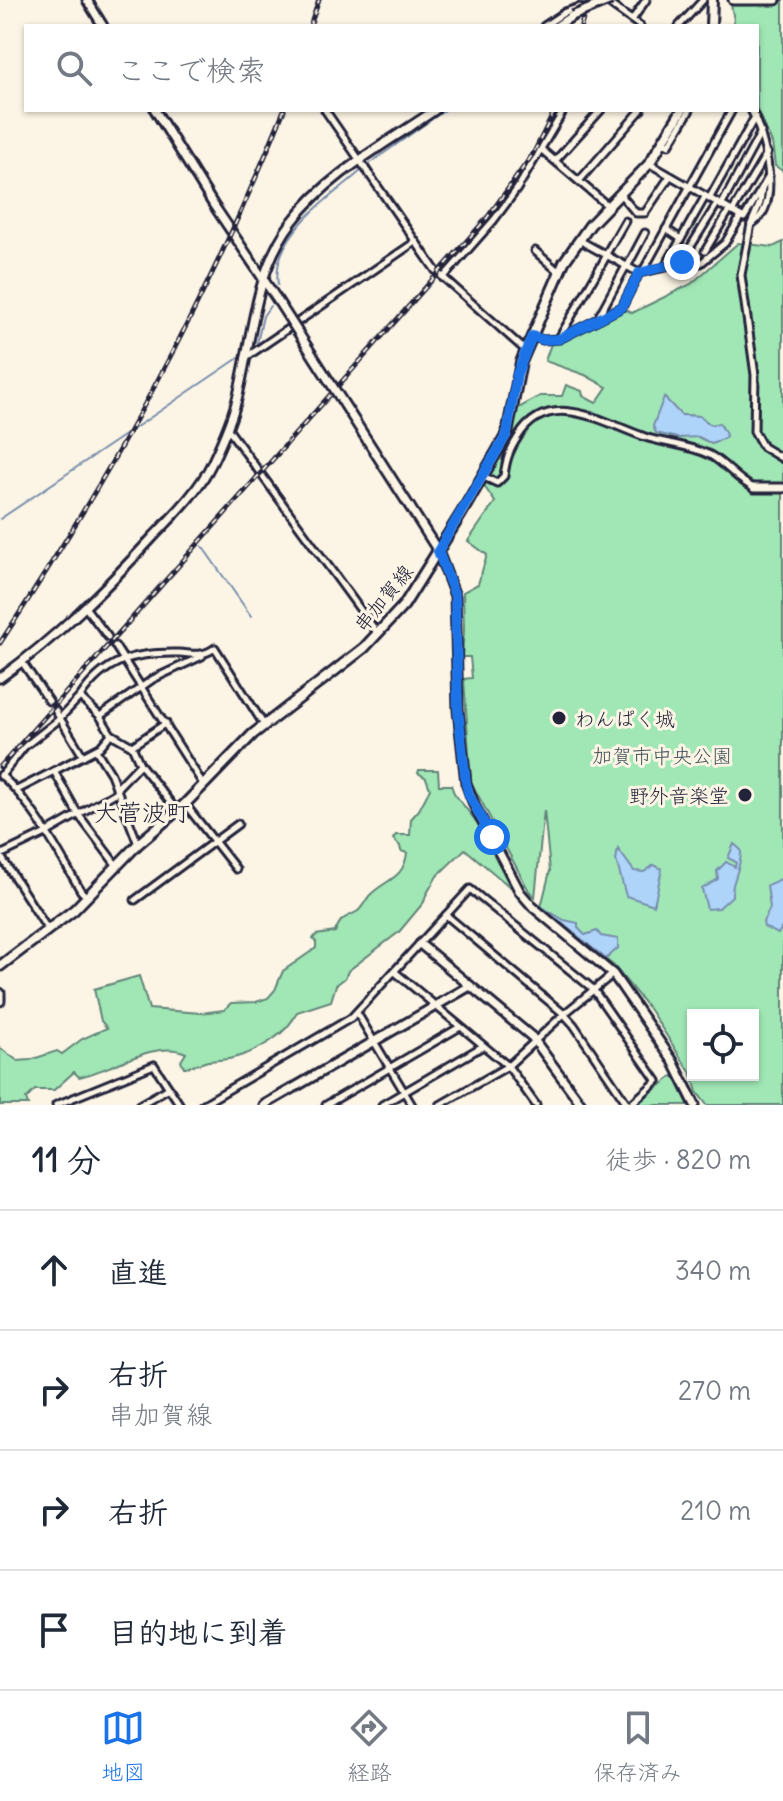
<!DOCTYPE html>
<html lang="ja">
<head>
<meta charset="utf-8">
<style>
	:root { --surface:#fff; --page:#f2f2f3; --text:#1f2937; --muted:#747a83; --line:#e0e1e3; --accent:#1a73e8 }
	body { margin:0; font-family:Delius,"Klee One",sans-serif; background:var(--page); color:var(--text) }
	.controls { position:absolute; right:24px; bottom:24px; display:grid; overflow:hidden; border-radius:0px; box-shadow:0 2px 6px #0004 }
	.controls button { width:72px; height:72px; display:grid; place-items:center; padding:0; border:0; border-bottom:2px solid var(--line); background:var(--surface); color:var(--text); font:40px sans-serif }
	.stop { position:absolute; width:24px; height:24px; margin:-18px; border:6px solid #1a73e8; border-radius:50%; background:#fff }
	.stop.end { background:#1a73e8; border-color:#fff; box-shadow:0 2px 8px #0008 }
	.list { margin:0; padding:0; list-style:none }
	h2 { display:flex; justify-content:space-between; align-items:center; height:104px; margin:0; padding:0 32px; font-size:34px }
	h2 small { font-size:26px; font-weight:400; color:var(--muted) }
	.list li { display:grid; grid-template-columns:52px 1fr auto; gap:24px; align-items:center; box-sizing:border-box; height:120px; padding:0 32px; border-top:2px solid var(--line) }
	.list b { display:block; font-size:30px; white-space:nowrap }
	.list p { margin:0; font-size:26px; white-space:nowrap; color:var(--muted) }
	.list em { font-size:26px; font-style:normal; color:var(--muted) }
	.icon { flex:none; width:44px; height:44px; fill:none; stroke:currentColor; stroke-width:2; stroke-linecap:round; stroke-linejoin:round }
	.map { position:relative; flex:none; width:783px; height:1105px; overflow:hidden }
	.search { position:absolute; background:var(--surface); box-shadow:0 2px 6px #0004; left:24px; right:24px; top:24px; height:88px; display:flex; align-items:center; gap:20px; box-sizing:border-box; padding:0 28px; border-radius:0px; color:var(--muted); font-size:30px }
	.sheet { height:584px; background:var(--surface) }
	nav { display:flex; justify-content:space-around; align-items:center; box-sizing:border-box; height:112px; border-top:2px solid var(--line); background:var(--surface); font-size:22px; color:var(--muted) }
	nav a { display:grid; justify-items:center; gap:4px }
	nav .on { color:var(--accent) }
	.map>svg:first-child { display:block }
	.green { fill:#a0e7b5; stroke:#618478; stroke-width:2; fill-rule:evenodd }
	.water { fill:#afd4f9; stroke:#778dad; stroke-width:2 }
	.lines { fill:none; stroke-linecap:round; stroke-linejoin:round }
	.stream { stroke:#778dad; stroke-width:2 }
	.minor-casing { stroke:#22223b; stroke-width:11 }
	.tertiary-casing { stroke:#22223b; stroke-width:13 }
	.secondary-casing { stroke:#22223b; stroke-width:14 }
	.minor { stroke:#fcf5e5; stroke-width:5 }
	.tertiary { stroke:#fcf5e5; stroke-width:7 }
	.secondary { stroke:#fcf5e5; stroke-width:8 }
	.rail-casing { stroke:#22223b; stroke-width:5 }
	.rail { stroke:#fcf5e5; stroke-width:2; stroke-dasharray:6; stroke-linecap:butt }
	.tertiary-bridge-casing { stroke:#22223b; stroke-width:13; stroke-linecap:butt }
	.tertiary-bridge { stroke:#fcf5e5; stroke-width:7 }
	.route { stroke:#1a73e8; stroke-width:10 }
	.poi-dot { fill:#22223b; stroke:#fcf5e5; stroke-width:3 }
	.labels { text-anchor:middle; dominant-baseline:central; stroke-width:6; stroke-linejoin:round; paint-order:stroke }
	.street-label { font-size:20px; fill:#22223b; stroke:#fcf5e5 }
	.poi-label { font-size:20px; fill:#22223b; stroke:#fcf5e5; text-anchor:start }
	.park-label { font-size:20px; fill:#42535a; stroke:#fcf5e5 }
	.quarter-label { font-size:24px; fill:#22223b; stroke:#fcf5e5 }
</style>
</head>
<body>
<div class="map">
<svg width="783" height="1105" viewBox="0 0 783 1105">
	<rect width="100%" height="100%" fill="#fcf5e5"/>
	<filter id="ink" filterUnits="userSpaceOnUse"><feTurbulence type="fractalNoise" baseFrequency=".0125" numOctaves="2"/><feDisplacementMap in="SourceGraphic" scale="16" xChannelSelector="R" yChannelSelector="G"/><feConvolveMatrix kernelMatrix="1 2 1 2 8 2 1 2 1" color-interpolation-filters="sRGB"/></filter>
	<g filter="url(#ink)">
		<g class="green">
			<polygon points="730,0 783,0 783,171 775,166 772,143 757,110 757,26 731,26 734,20"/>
			<path d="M783,242V1105H707L697,1092L692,1075L650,1010L614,966L541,907L550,871L544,810L535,897L529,891L471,782L464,679L472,678L470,657H462L464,630L463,592L478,584L487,555L468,541L495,502L484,486L511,436L517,409L540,396H562L566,385L582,391L583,396L596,403L607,387L585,375L545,361L552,341L569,337L623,308L632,313L691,284L738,243L773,247ZM664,398L681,415L699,416L711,425H721L726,437L712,444L696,436L677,438ZM693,1015H753V1075H693Z"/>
			<path d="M419,770H438L439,785H451L454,793L486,834L510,887L465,849L437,876L426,895L424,902L399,932L348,971L345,978L336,985L331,1001L297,1012C288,1034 257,1052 233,1058C225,1060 217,1060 208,1061C200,1063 193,1067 184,1067L181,1061L186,1053C155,1039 111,1071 79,1077L74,1072L54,1090H35L26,1099L28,1105H0V1048L18,1061L30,1060L57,1051L62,1054L82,1039L107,1028L101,1021L94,989L139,976L149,1009L201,1013L224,1010L231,1003L256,1002L268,998L275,990L283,971L316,948V942L313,939L316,935L335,932C342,915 345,919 358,911C363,907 366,899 370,895C386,879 404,879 407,853L401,851L400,846L393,839L396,835H410L411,819L419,810L430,789L426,778L418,773Z"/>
			<polygon points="674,1075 689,1105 635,1105"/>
		</g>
		<g class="water">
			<polygon points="664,397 681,415 699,416 711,425 719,423 725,432 726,437 712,444 699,437 677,438 656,433 653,426"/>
			<path d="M734,844L741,850C742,868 730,883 732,896L719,908L707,909L702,889L718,879L717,871L726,862L735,867L736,862L728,858Z"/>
			<polygon points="618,849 634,871 644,872 654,865 662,869 654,905 626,896 616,860"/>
			<polygon points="783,878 783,926 778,934 764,927 763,922 770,908 767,885"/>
			<polygon points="542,907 564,920 578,923 578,928 585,935 597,931 601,936 618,939 618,948 606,959"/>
		</g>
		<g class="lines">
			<g class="stream">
				<polyline points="592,13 598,8"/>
				<polyline points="566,26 578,19"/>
				<polyline points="366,166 445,110"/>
				<path d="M278,285C270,234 331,198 363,169"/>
				<polyline points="256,348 263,316 270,306"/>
				<polyline points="0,519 240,357"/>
				<polyline points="202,546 251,616"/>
			</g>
			<g class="minor-casing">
				<g id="minor">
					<polyline points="605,1 640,26"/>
					<polyline points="593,2 597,0"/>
					<polyline points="632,20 646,0"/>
					<polyline points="544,26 565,12 580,7"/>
					<polyline points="679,26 703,0"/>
					<polyline points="325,110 436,271 525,350"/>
					<path d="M751,110C765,136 783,208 751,224L741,275L755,375L754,431L763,447L783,459"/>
					<polyline points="664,142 669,145 690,110"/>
					<polyline points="542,150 608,206"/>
					<polyline points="555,161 601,110"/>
					<polyline points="650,164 744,218 769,176"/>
					<polyline points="579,181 641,110"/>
					<polyline points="620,194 636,213 645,213 670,176"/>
					<polyline points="709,199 755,117"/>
					<polyline points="721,206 761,132"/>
					<polyline points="732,212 767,153"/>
					<polyline points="751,224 760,203 762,188"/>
					<polyline points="666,229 681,239"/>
					<polyline points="579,240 639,273 680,264 717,204"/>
					<polyline points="535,251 559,272"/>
					<polyline points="705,251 729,211"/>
					<polyline points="606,254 625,221"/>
					<polyline points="680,264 701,263 725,243 740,218"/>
					<polyline points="627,267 645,233"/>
					<polyline points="665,267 705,197"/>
					<polyline points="643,271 732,110"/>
					<polyline points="443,278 494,220 517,189 564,110"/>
					<polyline points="600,318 600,314 626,266"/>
					<polyline points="533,337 543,340 559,339 622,307 639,273"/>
					<polyline points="559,338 607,255"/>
					<polyline points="245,358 415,242"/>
					<polyline points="228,429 378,634"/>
					<path d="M484,477L497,483L504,476C506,460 509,451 518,437C549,387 604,423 645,437C667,444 689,445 710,455C726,464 738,481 754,488"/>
					<polyline points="85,607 108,637"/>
					<polyline points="115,646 203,784"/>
					<polyline points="22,662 49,701"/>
					<path d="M80,697C105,659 136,652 179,653C195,654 202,657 215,648L264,725"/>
					<polyline points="55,710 83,756"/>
					<polyline points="100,716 153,679 202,656"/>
					<polyline points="111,734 100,747 54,771 78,814 117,866"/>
					<polyline points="132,746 140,764 177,811"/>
					<polyline points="96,750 111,774 138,844"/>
					<path d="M1,775C36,807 57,851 81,891L87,897"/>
					<polyline points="1,776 24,747 57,721 80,697 100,716 111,734 132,746 166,723"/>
					<polyline points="116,789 140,764"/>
					<polyline points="17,790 54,771"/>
					<polyline points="185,804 236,869"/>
					<polyline points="0,855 46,833 117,792"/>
					<polyline points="0,855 48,930"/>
					<polyline points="135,900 238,824"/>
					<polyline points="446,915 564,1014 574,1025 628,1105"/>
					<polyline points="395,972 508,1066 536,1105"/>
					<polyline points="357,1013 412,1105"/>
					<polyline points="56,1105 154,1065 180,1105"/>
					<polyline points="139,1105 169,1088"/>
					<polyline points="202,1105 351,1018 470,889 593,989 657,1081 630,1105"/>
					<polyline points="326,1105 460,1027"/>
					<polyline points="382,1105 483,1046"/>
					<polyline points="440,1105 508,1066 564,1014 613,974"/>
				</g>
			</g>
			<g class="tertiary-casing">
				<g id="tertiary">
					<polyline points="87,0 103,26"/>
					<polyline points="733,0 776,0"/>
					<polyline points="557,26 572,16"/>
					<polyline points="155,110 213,204 276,298"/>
					<polyline points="754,488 783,488"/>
					<polyline points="410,507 438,551 455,596 458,710 466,783 475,807 520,892 533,907 613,974 673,1061 695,1105"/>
					<path d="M0,678C56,638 105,589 152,538C174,515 198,492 212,463C222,442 233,418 238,395C252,338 255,270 292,222C328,174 386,144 435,110"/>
					<polyline points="420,944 532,1037 582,1105"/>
					<polyline points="0,993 0,1001"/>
					<polyline points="264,1105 470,986"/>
				</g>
			</g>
			<g class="secondary-casing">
				<g id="secondary">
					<polyline points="711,26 712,0"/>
					<polyline points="0,966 74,910 138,844 185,804 253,734 364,648 404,605 461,514 507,434 521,362 564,262 590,225 649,164 682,110"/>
				</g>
			</g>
			<use href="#minor" class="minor"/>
			<use href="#tertiary" class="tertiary"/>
			<use href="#secondary" class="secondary"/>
			<g class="rail-casing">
				<g id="rail">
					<polyline points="310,26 319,0"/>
					<polyline points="581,26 588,0"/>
					<path d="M0,643C113,472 208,300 284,110"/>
					<polyline points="0,767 487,218 533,154 555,110"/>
				</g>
			</g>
			<use href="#rail" class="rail"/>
			<g class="tertiary-bridge-casing">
				<g id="tertiary-bridge">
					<polyline points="572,16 611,0"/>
					<polyline points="276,298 410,507"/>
				</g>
			</g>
			<use href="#tertiary-bridge" class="tertiary-bridge"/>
		</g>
	</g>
	<g class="lines" filter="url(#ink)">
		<polyline class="route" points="492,837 469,795 466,783 458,710 455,596 438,551 507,434 517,374 532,336 543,340 559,339 622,307 639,273 682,262"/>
	</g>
	<g class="poi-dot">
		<circle cx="559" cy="718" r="8"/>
		<circle cx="745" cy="795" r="8"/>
	</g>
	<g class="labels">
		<g class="street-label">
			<text transform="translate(383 598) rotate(-51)">串加賀線</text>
		</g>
		<g class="poi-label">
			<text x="575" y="718">わんぱく城</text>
			<text x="729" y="795" text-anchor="end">野外音楽堂</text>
		</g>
		<g class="park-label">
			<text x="662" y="755">加賀市中央公園</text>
		</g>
		<g class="quarter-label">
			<text x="142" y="812">大菅波町</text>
		</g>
	</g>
</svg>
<div class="controls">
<button><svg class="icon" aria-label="locate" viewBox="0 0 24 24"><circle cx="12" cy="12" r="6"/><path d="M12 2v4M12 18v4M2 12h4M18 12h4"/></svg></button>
</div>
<div class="stop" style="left:492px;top:837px"></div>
<div class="stop end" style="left:682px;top:262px"></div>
<div class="search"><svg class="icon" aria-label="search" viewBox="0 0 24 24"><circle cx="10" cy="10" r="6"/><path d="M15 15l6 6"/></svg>ここで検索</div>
</div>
<section class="sheet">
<h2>11 分<small>徒歩 · 820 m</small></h2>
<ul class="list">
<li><svg class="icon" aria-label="ahead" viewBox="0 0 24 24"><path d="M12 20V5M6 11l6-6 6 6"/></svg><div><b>直進</b></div><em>340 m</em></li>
<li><svg class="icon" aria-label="right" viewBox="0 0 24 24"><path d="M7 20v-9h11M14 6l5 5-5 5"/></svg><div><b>右折</b><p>串加賀線</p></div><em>270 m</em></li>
<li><svg class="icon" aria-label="right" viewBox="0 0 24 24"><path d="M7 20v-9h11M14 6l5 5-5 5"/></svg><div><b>右折</b></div><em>210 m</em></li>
<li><svg class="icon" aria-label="arrive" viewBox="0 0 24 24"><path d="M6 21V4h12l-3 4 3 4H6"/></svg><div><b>目的地に到着</b></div></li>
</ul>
</section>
<nav>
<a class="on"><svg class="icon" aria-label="map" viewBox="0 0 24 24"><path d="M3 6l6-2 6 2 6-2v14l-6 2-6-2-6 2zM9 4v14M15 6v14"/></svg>地図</a>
<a><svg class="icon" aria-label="directions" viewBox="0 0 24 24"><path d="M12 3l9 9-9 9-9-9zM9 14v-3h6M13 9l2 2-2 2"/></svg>経路</a>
<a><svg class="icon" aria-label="saved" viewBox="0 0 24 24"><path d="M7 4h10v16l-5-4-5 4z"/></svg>保存済み</a>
</nav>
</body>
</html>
